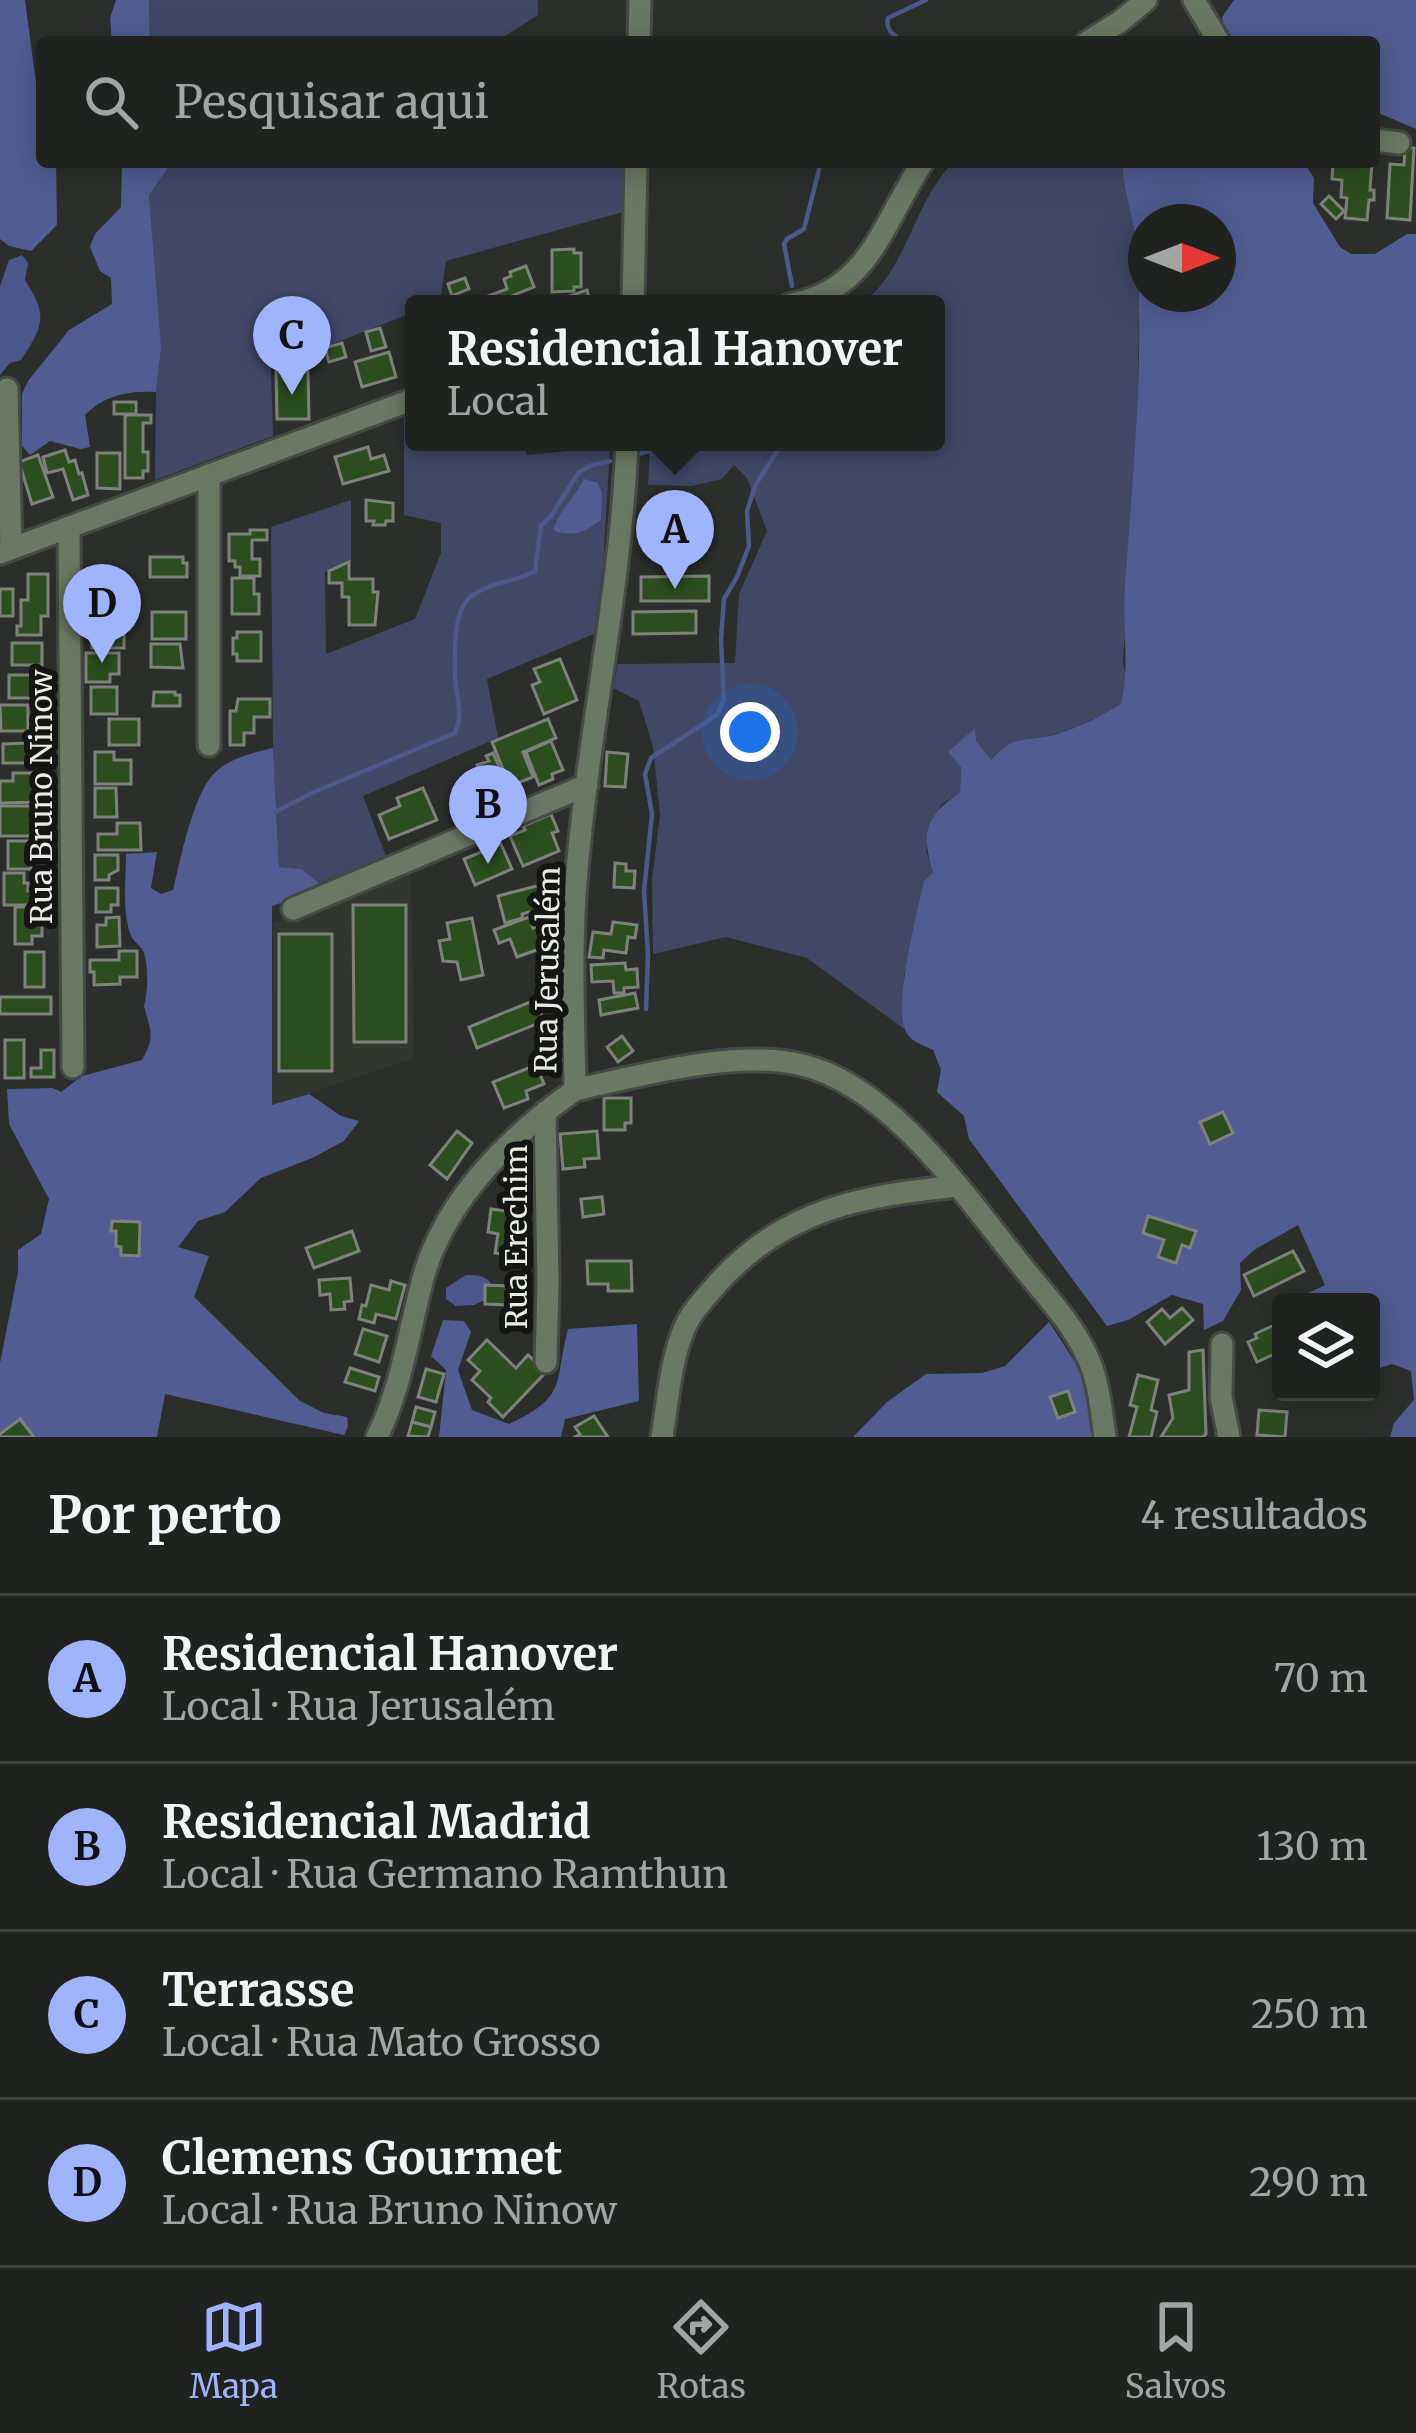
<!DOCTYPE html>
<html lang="pt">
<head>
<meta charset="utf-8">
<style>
	:root { --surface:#202220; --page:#282a29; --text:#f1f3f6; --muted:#a2a4a5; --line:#3d3f3e; --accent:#a0b3fd }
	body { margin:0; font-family:Merriweather,serif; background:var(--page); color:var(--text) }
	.controls { position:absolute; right:36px; bottom:36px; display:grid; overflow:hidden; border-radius:12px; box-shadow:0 6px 30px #0003 }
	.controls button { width:108px; height:108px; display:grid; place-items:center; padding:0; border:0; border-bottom:3px solid var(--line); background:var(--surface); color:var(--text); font:60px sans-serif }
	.compass { position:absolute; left:1128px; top:204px; width:108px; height:108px; border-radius:50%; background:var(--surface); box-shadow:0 6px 30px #0003; rotate:90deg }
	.you { position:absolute; left:750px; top:732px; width:42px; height:42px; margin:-30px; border:9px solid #fff; border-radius:50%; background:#1a73e8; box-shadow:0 0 0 18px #1a73e833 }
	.badge { display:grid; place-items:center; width:78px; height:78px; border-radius:50%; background:var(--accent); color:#111; font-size:39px; font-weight:700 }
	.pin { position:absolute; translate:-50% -99px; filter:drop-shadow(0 3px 6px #0008) }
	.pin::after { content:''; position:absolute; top:63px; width:42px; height:36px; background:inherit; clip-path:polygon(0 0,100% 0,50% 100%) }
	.popup { position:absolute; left:405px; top:295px; width:540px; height:156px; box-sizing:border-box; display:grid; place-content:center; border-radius:12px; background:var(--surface); filter:drop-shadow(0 3px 9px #0005); font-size:39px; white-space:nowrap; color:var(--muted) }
	.popup b { font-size:45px; color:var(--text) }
	.popup::after { content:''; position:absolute; left:50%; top:100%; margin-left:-24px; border:24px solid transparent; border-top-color:var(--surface) }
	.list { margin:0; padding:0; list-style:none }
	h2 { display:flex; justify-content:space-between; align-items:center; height:156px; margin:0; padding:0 48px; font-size:51px }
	h2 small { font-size:39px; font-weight:400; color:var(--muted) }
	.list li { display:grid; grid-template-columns:78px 1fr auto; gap:36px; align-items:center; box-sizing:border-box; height:168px; padding:0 48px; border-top:3px solid var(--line) }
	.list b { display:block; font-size:45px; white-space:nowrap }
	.list p { margin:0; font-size:39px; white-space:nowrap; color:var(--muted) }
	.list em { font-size:39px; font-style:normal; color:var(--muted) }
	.icon { flex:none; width:66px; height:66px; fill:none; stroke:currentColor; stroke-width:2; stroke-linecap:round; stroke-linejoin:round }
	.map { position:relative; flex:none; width:1416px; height:1437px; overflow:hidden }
	.search { position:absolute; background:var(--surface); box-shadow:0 6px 30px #0003; left:36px; right:36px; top:36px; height:132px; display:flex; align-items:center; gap:30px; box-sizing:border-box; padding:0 42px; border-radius:12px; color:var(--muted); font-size:45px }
	.sheet { height:828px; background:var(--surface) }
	nav { display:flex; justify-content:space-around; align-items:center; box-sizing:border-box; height:168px; border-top:3px solid var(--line); background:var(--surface); font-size:33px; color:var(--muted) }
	nav a { display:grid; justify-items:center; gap:6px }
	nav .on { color:var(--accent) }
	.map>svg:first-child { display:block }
	.built { fill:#31372e }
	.green { fill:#404866 }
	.forest { fill:#515d92; fill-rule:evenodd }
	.water { fill:#4c588c }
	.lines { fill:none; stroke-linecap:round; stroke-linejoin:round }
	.stream { stroke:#4c588c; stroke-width:4.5 }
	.building { fill:#2c4e1e; stroke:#7e817d; stroke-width:3 }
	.minor-casing { stroke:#464945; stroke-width:27 }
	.minor { stroke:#697963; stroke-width:21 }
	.labels { text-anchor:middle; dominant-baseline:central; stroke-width:12; stroke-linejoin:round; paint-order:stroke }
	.street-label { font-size:30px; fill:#eaece9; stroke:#151614 }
</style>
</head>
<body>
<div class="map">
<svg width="1416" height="1437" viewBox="0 0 1416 1437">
	<rect width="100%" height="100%" fill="#2b2e2a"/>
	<polygon class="built" points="411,866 414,1058 272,1106 273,923"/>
	<g class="green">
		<polygon points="149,0 538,0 538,15 496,42 150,42"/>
		<polygon points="170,162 624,162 623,212 446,261 440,302 414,304 414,312 271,368 273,436 155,480 156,392 160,347 149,195"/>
		<path d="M954,162H1123L1136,240L1139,311L1137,445L1123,663L1127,681L1121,705C1101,716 1081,726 1059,733C1026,744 1016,731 990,761L976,741L961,767L960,792L941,805L926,850L933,873L904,975V1029L807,958L726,937L653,954L652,879L660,815L653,747L639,701L613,688L618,664L735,663L739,594L767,531L747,478L734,465L722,479L692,486L648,485L650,442H936V304H861C909,269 913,201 954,162Z"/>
		<polygon points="414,414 414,442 523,442 527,455 610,447 603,566 594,634 487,679 498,738 363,796 386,856 319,883 302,869 279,867 273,748 271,527 351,500 351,561 325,572 326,654 415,619 441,553 441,523 404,515 404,418"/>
	</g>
	<g class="forest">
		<polygon points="0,0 25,0 36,83 42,93 42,162 56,162 57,225 31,251 9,246 0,239"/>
		<polygon points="116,0 149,0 150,42 112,42 110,18"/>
		<polygon points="1234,0 1416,0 1416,129 1374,111 1374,42 1238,42 1227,40 1222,17"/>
		<path d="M122,162L171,163L149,195L161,347L156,392C128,391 105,395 85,415L90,447L80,449L50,441L30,455L22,446V394L28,381L69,330L112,304L111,278L100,271L90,247L95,234L121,207Z"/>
		<path d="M1123,162H1304L1314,178L1313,203L1340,247L1351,254H1375L1407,234H1416V1437H1390L1394,1423L1414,1400L1411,1371L1392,1364L1371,1371V1302H1289L1325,1285L1298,1225L1254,1250L1240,1263L1241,1290L1223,1321L1204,1330L1203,1304L1172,1295L1128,1320L1107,1326L969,1139L964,1116L937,1092L941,1070L933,1050C925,1046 914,1043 908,1035C890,1013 918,911 924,881L933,873C921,832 925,817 960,792L961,767L948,752L975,728L976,741L991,760C1016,731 1027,744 1060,733C1081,726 1102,716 1121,704C1130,668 1122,624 1125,585C1133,472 1145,358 1136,244C1134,216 1122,189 1123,162ZM1146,222H1218V294H1146Z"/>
		<path d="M584,479L598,483L602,493L601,520C582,533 574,538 553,530C560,509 574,499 584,479Z"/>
		<path d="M273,748L279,867L302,869L319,883L310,893L272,906V1105L309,1094L341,1116L359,1121L344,1141L312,1158L261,1178L225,1212L198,1221L178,1247L209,1256L194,1297L300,1401L324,1413L347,1417L348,1426L344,1435L165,1394L157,1437H0V1363L18,1272V1250L41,1234L49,1199L9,1124L7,1089L53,1088L61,1092L82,1076L142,1060C156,1036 150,1030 144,1006C148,994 149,959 142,949C136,941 133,942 130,933C122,910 126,878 126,854L157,852L151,888L161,894L173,890C181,858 191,803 211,777C225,759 252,753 273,748Z"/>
		<path d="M443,1320L464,1321L471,1332L458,1370L472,1410L509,1424C568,1397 554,1383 568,1329L637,1324L639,1401L565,1419L561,1437H439L446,1370L431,1356Z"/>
		<polygon points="1049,1322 1086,1379 1101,1437 853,1437 887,1402 926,1374 982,1373 1005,1366"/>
	</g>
	<g class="water">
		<path d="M22,255L28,263L25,280C48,316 44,325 21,360L10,363L0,375V286L9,260Z"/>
		<path d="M466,1275C477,1275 486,1275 492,1285H486L485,1300L474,1305L456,1306L446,1299V1288Z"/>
	</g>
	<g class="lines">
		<g class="stream">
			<path d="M902,42C894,35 885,30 888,18L926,0"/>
			<polyline points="792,286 784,244 787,239 804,229 821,162"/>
			<polyline points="635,455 679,442"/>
			<path d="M275,812L314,792L455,733C464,713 456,697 455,676C455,652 452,608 473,595C495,580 514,583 535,571L541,526L551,516L579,472L592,465L610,461"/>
			<polyline points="646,1009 648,955 644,891 652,814 645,774 651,758 717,715 724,700 721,639 724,599 737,577 749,546 747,511 755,486 783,442"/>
		</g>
	</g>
	<g class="building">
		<polygon points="1405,147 1414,148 1410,220 1387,218 1390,164 1404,165"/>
		<polygon points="1333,162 1372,162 1370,190 1374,190 1374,200 1369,200 1367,220 1345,218 1347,198 1341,197 1342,180 1332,179"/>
		<polygon points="1329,196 1344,211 1336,219 1321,204"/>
		<polygon points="574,249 574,253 581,253 581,287 574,287 574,291 552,292 552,250"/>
		<polygon points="526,266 534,287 504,299 506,304 485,304 483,298 507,289 504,279 511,276 510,272"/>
		<polygon points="465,278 469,289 452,296 448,284"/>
		<polygon points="587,290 591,304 553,304 552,302"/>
		<polygon points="380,328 386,347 371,351 366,332"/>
		<polygon points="342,343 346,357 329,362 325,348"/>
		<polygon points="389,352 396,377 362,387 355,362"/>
		<polygon points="276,372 308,372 309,419 277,419"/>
		<rect x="114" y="402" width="22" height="12"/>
		<polygon points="125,415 151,415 151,423 143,423 143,452 148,452 148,471 143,471 143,478 125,478"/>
		<polygon points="368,447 371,459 384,455 389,471 343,484 335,457"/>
		<polygon points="65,450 69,462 75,460 79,474 82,473 88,495 73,500 63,469 47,473 43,457"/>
		<polygon points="97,453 120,453 120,489 97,488"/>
		<polygon points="38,455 53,497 32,504 19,462"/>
		<polygon points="366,500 393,503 393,521 386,521 385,525 373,525 374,521 366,521"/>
		<polygon points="250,530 267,530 267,540 252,540 252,559 260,559 260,576 240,576 240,567 235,567 235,561 229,561 229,534 250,534"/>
		<polygon points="150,557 183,557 183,563 187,563 187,577 150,577"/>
		<polygon points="349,562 349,579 373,579 373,592 378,592 375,625 349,625 349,597 342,597 342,583 329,583 329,571"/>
		<polygon points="28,574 48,574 48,616 41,616 41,635 17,635 17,626 21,626 21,600 28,600"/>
		<polygon points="709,576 709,601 641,601 641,577"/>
		<polygon points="232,578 254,578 254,594 259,594 259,614 232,614"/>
		<polygon points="91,584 109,584 109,617 87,617 87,596 91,596"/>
		<rect x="0" y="589" width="13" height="27"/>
		<polygon points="696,611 696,633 633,634 633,612"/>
		<rect x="152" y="612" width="34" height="27"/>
		<polygon points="124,622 124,648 92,648 92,623"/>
		<polygon points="237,632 261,632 261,661 237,661 237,654 233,654 233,638 237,638"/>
		<rect x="12" y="643" width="30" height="22"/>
		<polygon points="151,644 180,644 183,668 151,667"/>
		<polygon points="86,653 119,653 119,674 110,674 110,682 86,682"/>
		<polygon points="560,659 577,700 544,714 532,685 540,682 534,669"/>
		<rect x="9" y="675" width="24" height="23"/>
		<rect x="91" y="687" width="26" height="27"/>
		<polygon points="154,692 175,692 175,695 180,695 180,706 153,706"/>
		<polygon points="238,699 270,699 270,717 254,717 254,733 244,733 244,745 230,745 230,711 236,711"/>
		<polygon points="0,705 28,705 28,731 1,731"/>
		<rect x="109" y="719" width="30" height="26"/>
		<polygon points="548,719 556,738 523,752 533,777 510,786 492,742"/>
		<polygon points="551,741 563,770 552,774 553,779 539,785 526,752"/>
		<polygon points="28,743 28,763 3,763 3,744"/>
		<polygon points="95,752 114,752 114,760 131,760 131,784 95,784"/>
		<polygon points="607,752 628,754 625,787 605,786"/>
		<polygon points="493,753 500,769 497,771 508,795 488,803 477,778 482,776 477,765 489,761 486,756"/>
		<polygon points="13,773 42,773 42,802 0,803 0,781 13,781"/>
		<polygon points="95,788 116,788 117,817 95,817"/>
		<polygon points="423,788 437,820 389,839 379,815 400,806 397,798"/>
		<rect x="0" y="806" width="33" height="30"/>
		<polygon points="551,814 558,831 552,833 559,851 523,866 510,836 525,830 523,826"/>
		<polygon points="117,823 140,823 141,850 98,850 98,834 117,834"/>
		<rect x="8" y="841" width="23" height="28"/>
		<polygon points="501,844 512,869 475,885 464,859"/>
		<polygon points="95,855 118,855 118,870 109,875 109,880 95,880"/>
		<polygon points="615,863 626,864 626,871 635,871 634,888 614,887"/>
		<polygon points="4,873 24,873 24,883 28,883 28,891 40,891 40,905 4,905"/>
		<polygon points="548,883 552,897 548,897 551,906 522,914 523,918 505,923 498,896"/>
		<polygon points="96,888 118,888 118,905 111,905 111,912 96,912"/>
		<polygon points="353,905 406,905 406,1042 354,1042"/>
		<polygon points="15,907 32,907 32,914 42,914 42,936 32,936 32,944 15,944"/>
		<polygon points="119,917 120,946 97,947 97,925 106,925 106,918"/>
		<polygon points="529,917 533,928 546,923 553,944 517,957 510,939 499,943 494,930"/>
		<polygon points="472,918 483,975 461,980 457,962 443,961 439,941 450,939 447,923"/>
		<polygon points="613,922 637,925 635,938 628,937 626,953 604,950 603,958 589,957 593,932 611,934"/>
		<rect x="279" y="934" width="53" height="137"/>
		<polygon points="119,951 137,951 137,977 120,977 120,984 94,985 94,972 90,972 90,960 119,960"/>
		<rect x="25" y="952" width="19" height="35"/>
		<polygon points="625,963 626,970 637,969 638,987 624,988 624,993 614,993 613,981 592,982 591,965"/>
		<polygon points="635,993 638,1008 601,1015 599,1000"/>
		<rect x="0" y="997" width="51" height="17"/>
		<polygon points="535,1000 544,1021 477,1048 469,1027"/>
		<polygon points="622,1036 633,1051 618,1062 607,1047"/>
		<rect x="5" y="1040" width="19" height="38"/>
		<polygon points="41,1050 54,1050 54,1077 31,1077 31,1068 41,1068"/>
		<polygon points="536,1065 544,1084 526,1091 528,1099 504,1108 493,1082"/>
		<polygon points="604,1098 631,1098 631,1123 625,1123 625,1130 604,1130"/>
		<polygon points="1223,1112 1233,1133 1210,1144 1200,1122"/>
		<polygon points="457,1131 472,1143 447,1179 430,1165"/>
		<polygon points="597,1131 599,1158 584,1159 585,1167 563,1169 560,1134"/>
		<polygon points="602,1197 604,1214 583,1217 581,1199"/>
		<polygon points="491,1209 522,1213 516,1256 495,1253 498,1234 488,1232"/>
		<polygon points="1148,1216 1196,1231 1190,1248 1182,1245 1176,1263 1158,1257 1164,1240 1143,1233"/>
		<polygon points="112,1221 140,1222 139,1256 121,1255 121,1247 116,1246 116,1231 111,1231"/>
		<polygon points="352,1231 359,1251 314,1268 306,1248"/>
		<polygon points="1293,1251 1304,1271 1254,1296 1244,1275"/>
		<polygon points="587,1261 631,1261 632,1291 608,1291 608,1284 588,1284"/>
		<polygon points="350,1278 352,1301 344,1302 345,1309 331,1310 330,1294 320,1295 319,1280"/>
		<polygon points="391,1281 405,1285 396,1319 376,1314 374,1323 359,1319 362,1305 366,1306 371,1285 389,1290"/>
		<polygon points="485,1285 510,1286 510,1305 485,1304"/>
		<polygon points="1182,1308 1193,1320 1165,1344 1147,1322 1162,1309 1170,1318"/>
		<polygon points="1281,1322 1281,1351 1257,1362 1248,1342 1257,1338 1255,1334"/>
		<polygon points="363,1329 387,1336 379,1362 355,1354"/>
		<polygon points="487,1340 516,1368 528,1355 546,1372 503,1417 488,1402 491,1398 472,1380 480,1371 468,1360"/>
		<polygon points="1203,1350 1206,1434 1203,1437 1161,1437 1173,1418 1169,1395 1189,1390 1189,1352"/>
		<polygon points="350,1368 379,1377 375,1391 345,1382"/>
		<polygon points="426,1369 444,1374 436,1402 418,1397"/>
		<polygon points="1138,1375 1158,1380 1151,1410 1157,1412 1151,1437 1129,1437 1137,1407 1130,1405"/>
		<polygon points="1068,1391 1075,1412 1058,1418 1050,1397"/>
		<polygon points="416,1407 435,1412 431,1427 412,1422"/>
		<polygon points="1259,1410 1287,1412 1285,1437 1257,1435"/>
		<polygon points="594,1416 608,1437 575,1437 580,1434 575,1427"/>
		<polygon points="20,1419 34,1437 0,1437 0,1434"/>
		<polygon points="412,1422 431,1427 428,1437 408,1436"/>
	</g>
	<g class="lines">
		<g class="minor-casing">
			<g id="minor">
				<polyline points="1194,0 1219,42"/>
				<polyline points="639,42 640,0"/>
				<polyline points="1087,42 1121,21 1146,0"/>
				<polyline points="1374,140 1399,143"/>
				<polyline points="633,304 636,162"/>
				<path d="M791,304C870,291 883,221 923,162"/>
				<polyline points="7,389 11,548"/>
				<polyline points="69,527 73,1067"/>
				<polyline points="0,553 414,399"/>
				<polyline points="209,745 209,475"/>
				<polyline points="293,909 587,785"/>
				<path d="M575,1090C641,1075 737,1049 802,1065C889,1085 964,1194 1017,1260C1042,1292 1070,1319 1087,1356C1099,1380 1101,1411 1105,1437"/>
				<polyline points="545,1112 548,1284 546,1362"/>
				<polyline points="1222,1344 1221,1397 1229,1437"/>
				<path d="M377,1437C402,1387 409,1329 424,1275C446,1199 511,1135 575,1090C574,1026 571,961 575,897C585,745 621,595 627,442"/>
				<path d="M662,1437C668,1401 670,1363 684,1329C691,1312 705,1298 717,1284C785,1208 862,1196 958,1186"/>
			</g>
		</g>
		<use href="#minor" class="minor"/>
	</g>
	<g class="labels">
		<g class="street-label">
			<text transform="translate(41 797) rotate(-90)">Rua Bruno Ninow</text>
			<text transform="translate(547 970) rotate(-89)">Rua Jerusalém</text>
			<text transform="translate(516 1237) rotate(-90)">Rua Erechim</text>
		</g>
	</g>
</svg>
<div class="controls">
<button><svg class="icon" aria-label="layers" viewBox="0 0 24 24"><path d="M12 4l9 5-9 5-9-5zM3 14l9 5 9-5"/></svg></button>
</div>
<svg class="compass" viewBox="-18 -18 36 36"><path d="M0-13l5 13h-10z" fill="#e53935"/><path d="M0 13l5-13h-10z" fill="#a2a4a5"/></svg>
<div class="you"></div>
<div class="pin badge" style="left:675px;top:589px">A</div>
<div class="popup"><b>Residencial Hanover</b>Local</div>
<div class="pin badge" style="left:488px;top:864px">B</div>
<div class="pin badge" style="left:292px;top:395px">C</div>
<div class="pin badge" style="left:102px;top:663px">D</div>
<div class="search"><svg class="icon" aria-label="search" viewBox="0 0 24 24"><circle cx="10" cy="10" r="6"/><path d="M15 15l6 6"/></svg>Pesquisar aqui</div>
</div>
<section class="sheet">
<h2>Por perto<small>4 resultados</small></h2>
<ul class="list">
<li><span class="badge">A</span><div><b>Residencial Hanover</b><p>Local · Rua Jerusalém</p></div><em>70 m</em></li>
<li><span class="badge">B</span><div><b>Residencial Madrid</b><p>Local · Rua Germano Ramthun</p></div><em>130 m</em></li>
<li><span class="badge">C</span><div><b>Terrasse</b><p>Local · Rua Mato Grosso</p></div><em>250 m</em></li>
<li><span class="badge">D</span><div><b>Clemens Gourmet</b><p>Local · Rua Bruno Ninow</p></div><em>290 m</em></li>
</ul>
</section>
<nav>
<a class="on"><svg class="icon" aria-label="map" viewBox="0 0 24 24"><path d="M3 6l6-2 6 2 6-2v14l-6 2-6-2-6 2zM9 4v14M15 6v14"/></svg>Mapa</a>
<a><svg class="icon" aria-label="directions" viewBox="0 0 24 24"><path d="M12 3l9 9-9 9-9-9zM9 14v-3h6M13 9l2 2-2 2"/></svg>Rotas</a>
<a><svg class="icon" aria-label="saved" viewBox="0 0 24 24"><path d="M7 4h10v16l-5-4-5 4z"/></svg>Salvos</a>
</nav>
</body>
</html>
